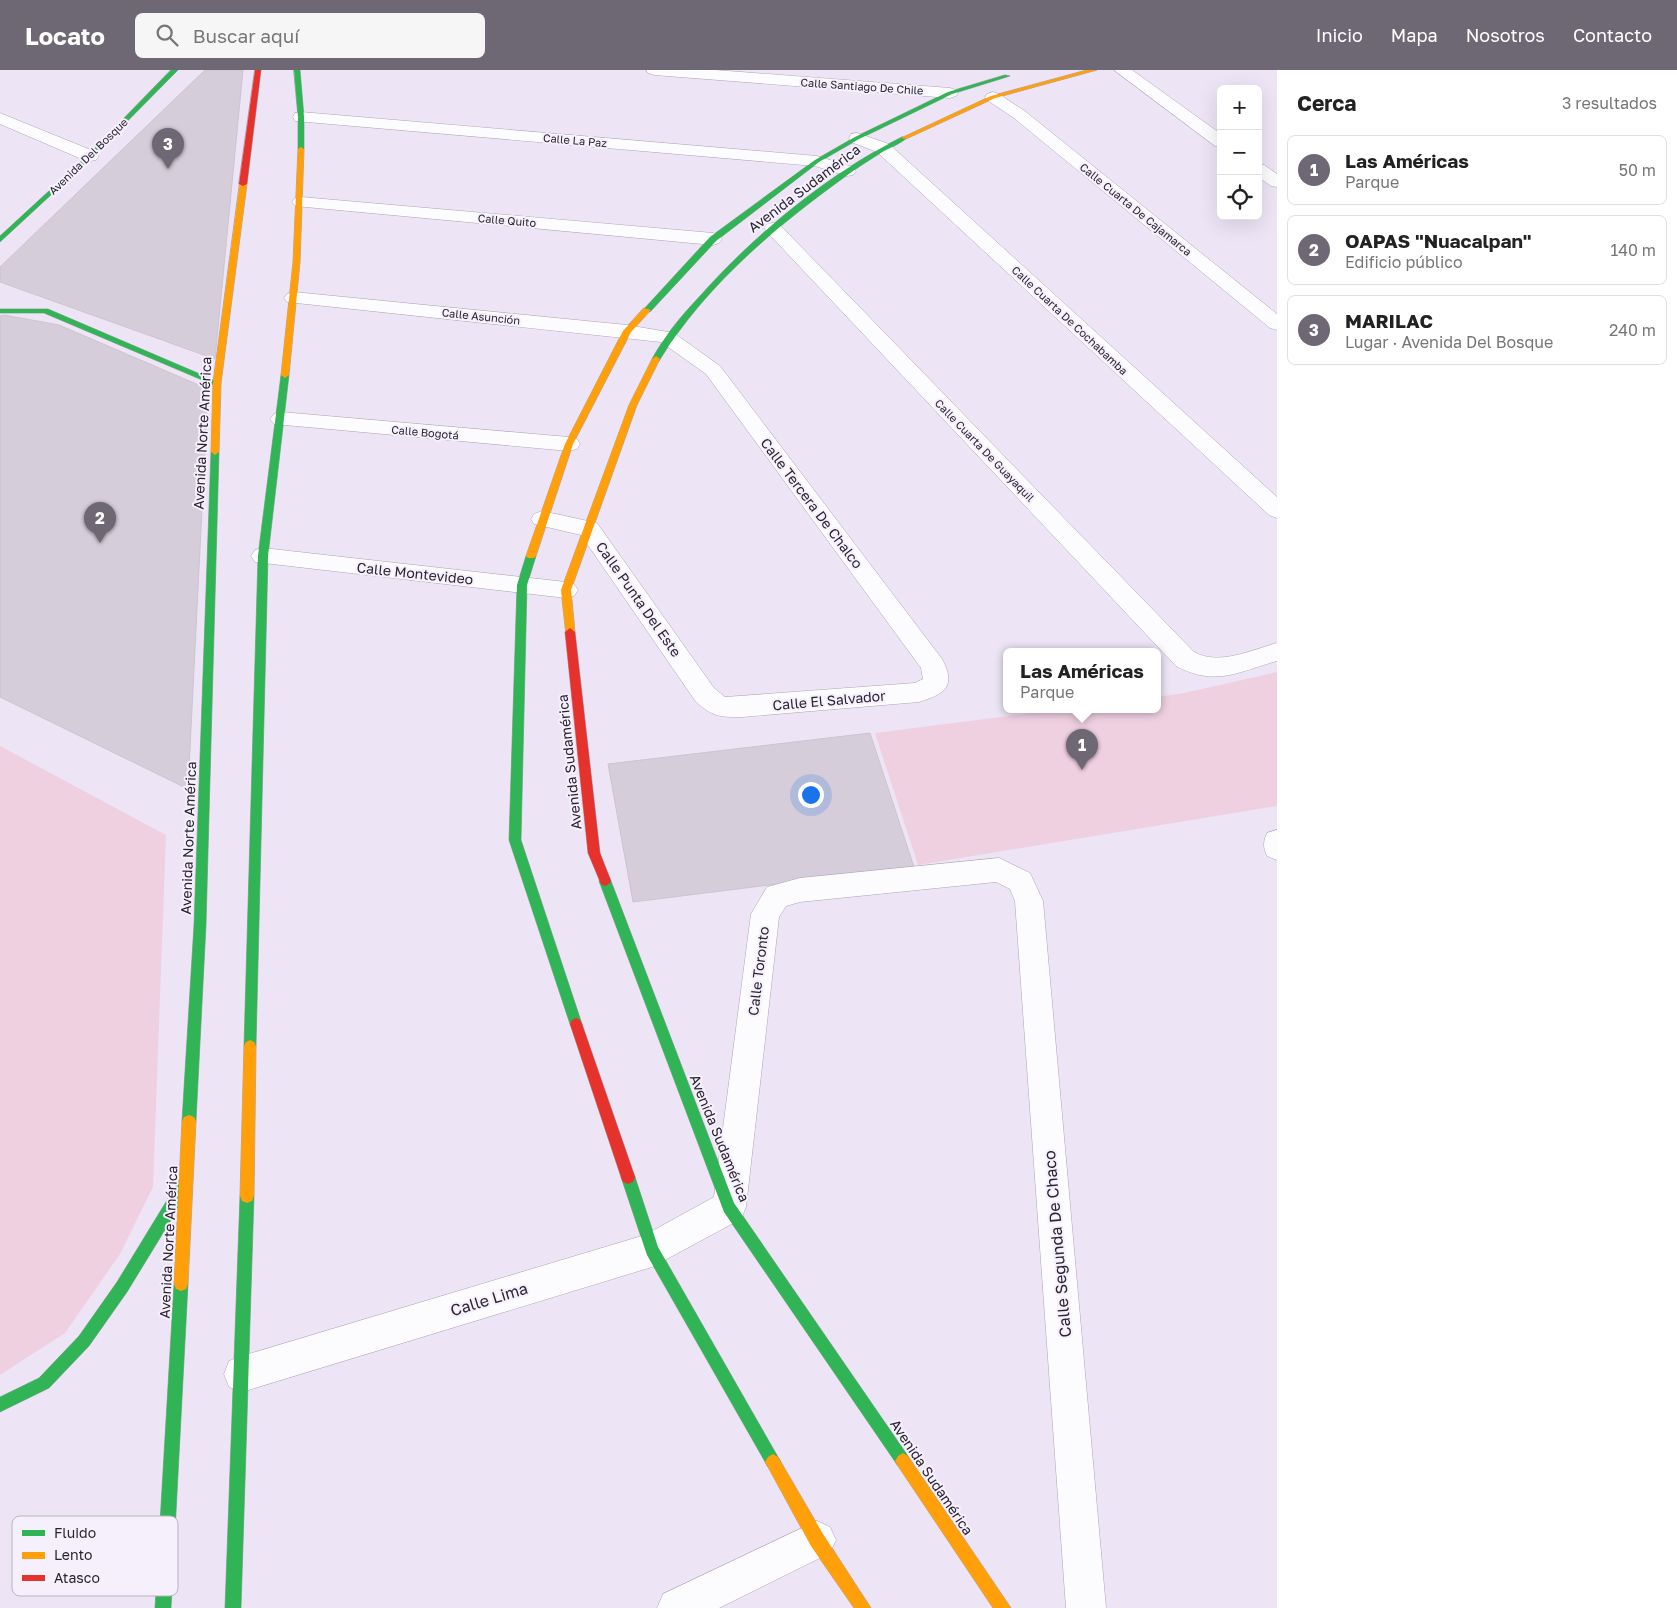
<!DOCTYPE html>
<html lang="es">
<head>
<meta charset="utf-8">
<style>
	:root { --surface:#fff; --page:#f6f6f6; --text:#222; --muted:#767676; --line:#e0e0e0; --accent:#6e6875 }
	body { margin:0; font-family:"Golos Text",sans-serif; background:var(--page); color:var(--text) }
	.controls { position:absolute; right:15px; top:15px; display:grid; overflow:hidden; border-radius:8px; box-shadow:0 5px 20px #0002 }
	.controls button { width:45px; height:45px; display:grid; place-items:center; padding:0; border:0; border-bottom:1px solid var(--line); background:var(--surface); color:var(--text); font:25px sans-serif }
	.you { position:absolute; left:810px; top:724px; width:18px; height:18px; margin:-12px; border:4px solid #fff; border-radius:50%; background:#1a73e8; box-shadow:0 0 0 8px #1a73e833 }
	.badge { display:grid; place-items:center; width:32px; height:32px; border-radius:50%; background:var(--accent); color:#fff; font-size:16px; font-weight:700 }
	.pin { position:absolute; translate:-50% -41px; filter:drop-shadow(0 1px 2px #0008) }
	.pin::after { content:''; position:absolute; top:26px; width:18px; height:15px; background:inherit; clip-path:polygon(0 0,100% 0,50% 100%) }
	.popup { position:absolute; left:1003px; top:578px; width:158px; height:65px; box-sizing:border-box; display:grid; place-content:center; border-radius:8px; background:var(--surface); filter:drop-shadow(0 1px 4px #0005); font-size:16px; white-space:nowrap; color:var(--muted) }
	.popup b { font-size:19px; color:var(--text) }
	.popup::after { content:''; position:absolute; left:50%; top:100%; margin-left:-10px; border:10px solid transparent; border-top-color:var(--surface) }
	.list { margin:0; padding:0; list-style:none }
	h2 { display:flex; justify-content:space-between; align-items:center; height:65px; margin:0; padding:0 20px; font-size:21px }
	h2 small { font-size:16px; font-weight:400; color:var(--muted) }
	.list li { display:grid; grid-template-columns:32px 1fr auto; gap:15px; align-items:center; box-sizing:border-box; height:70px; margin:0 10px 10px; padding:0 10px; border:1px solid var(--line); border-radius:8px }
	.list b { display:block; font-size:19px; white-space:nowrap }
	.list p { margin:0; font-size:16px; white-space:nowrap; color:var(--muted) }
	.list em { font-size:16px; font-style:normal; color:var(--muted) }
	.icon { flex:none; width:28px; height:28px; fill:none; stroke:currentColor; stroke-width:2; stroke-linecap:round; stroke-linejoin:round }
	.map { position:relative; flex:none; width:1277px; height:1538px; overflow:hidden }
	header { display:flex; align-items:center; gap:30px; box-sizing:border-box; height:70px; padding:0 25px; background:var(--accent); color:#fff }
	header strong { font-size:24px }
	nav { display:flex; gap:28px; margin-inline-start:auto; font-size:18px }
	.search { width:350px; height:45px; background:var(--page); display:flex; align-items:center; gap:12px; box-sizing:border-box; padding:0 18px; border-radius:8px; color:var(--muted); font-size:19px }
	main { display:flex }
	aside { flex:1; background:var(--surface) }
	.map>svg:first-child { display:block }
	.green { fill:#efd0e1 }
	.building { fill:#d6cdda; stroke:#cdc4d0 }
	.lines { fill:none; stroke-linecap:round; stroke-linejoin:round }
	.street-casing { stroke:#aca5b2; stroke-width:1 }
	.fast-casing { stroke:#aca5b2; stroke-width:1 }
	.slow-casing { stroke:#aca5b2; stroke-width:1 }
	.jam-casing { stroke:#aca5b2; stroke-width:1 }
	.street { fill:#fcfbfe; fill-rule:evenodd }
	.fast { fill:#30b455; fill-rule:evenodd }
	.slow { fill:#ff9f0a; fill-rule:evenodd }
	.jam { fill:#e5322d; fill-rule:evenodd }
	.labels { text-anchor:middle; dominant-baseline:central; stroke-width:4; stroke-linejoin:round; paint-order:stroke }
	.far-street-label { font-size:11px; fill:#29242f; stroke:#f5f0fc }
	.street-label { font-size:14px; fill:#29242f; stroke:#f5f0fc }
	.near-street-label { font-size:16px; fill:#29242f; stroke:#f5f0fc }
	.key { fill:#f5f0fc; stroke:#b8b3be; stroke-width:1 }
	.key-label { font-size:14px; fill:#29242f }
</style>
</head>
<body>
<header>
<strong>Locato</strong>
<div class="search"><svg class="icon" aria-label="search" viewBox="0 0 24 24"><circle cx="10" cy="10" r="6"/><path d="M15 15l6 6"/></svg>Buscar aquí</div>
<nav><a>Inicio</a><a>Mapa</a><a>Nosotros</a><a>Contacto</a></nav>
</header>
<main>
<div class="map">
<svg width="1277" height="1538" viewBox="0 0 1277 1538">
	<rect width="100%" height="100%" fill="#ede5f6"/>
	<g class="green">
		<polygon points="1277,602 1277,736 918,795 875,663 1064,639 1157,639 1157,627 1184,623"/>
		<polygon points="0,676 166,765 153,1117 120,1184 65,1263 0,1305"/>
	</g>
	<g class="building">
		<polygon points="205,0 243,0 215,289 0,212 0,197"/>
		<polygon points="4,245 59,255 208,319 188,719 0,627 0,246"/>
		<polygon points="870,663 914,797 633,832 608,694"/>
	</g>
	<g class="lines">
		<g class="street-casing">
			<g id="street">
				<polygon points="646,0 715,0 950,18 956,20 958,23 956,26 950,28 654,5 648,3"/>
				<polygon points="1114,0 1132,0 1221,64 1221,77 1215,76"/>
				<polygon points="993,22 999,24 1026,42 1277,244 1277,260 1270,258 1014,48 987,30 985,27 987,24"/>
				<polygon points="301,42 817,86 853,97 856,101 853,105 847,106 815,96 295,51 293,47 295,43"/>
				<polygon points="0,43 96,82 99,86 96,90 90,91 84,90 0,54"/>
				<polygon points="857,63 889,74 1277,427 1277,448 1269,445 877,82 851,72 849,68 851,64"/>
				<polygon points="1258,94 1264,95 1277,104 1277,117 1271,116 1258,107"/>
				<polygon points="301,127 713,163 719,165 722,169 719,173 713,175 295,136 292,132 295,128"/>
				<path d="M773,153L779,154L1194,582C1219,596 1251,580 1277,573V591C1237,602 1216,617 1176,596L767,162L764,158L767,154Z"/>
				<path d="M294,222L627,255L674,263L720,296L942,589C957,617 944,624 919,632L742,647C719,647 714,647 696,632L581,465L534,454L531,449L534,444L542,441L597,453L714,618L725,627L915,613L923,609L921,598L706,304L661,272L287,232L284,228L287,224Z"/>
				<polygon points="281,342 569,367 577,369 580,374 577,379 569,381 274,354 270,349 274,344"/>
				<polygon points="263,478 566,512 574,514 578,520 574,526 566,528 255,492 251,486 255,480"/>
				<path d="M1277,760V790L1267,786C1263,777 1263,772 1267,763Z"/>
				<polygon points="999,788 1030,803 1043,831 1106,1538 1066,1538 1015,831 1010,819 996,812 800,832 786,836 779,847 746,1137 741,1149 652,1197 242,1322 229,1317 224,1304 229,1291 242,1286 645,1165 714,1127 751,844 767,817 800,808"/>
				<polygon points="817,1451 830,1457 836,1470 830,1483 719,1538 657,1538 663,1524"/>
			</g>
		</g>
		<g class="fast-casing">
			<g id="fast">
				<polygon points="171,0 178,0 92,87 0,172 0,166 88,85"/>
				<polygon points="294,0 300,0 304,47 304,79 301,81 298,79 298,47"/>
				<polygon points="1005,5 1010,6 952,24 859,69 819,92 716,171 650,242 643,240 710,167 815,90 855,67 948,22"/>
				<path d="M902,67L907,68C901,73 892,77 884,81C871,89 858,97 846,106C775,157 705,216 659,291H653L652,289C665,265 682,245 700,226C754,165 829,103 902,67Z"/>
				<polygon points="0,239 48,239 221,313 220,315 214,315 44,243 0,243"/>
				<polygon points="285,302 289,305 268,486 256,976 254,980 250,982 246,980 244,976 258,486 281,305"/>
				<polygon points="215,379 219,382 206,855 196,1051 194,1055 189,1057 184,1055 182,1051 194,855 211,382"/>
				<polygon points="531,483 536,486 527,515 521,770 582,954 580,958 576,960 572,958 570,954 509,770 517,515 526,486"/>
				<polygon points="605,806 609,808 611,811 734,1133 908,1386 911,1391 908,1396 903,1399 898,1396 724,1142 599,811 601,808"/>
				<polygon points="628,1100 633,1102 635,1107 658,1177 778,1387 781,1392 778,1397 773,1400 768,1397 647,1185 621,1107 623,1102"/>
				<polygon points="185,1107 190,1109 192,1114 190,1119 127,1222 89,1276 49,1318 0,1342 0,1327 39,1308 79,1266 117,1212 180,1109"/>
				<polygon points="247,1119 252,1121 254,1126 241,1538 225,1538 240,1126 242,1121"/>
				<polygon points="181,1207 186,1209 188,1214 171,1538 155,1538 174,1214 176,1209"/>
			</g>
		</g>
		<g class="slow-casing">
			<g id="slow">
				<polygon points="1087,0 1097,0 995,28 906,69 901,68 991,26"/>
				<polygon points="301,77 304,79 300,192 289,305 285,308 281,305 293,192 298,79"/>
				<polygon points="240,112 247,114 221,313 219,382 215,385 211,382 213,313"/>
				<polygon points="644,238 651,240 631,262 573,374 536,486 534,488 528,488 526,486 565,374 623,261"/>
				<polygon points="656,286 660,289 637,335 571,520 575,562 574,565 566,565 561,520 629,335 652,289"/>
				<polygon points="250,970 254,972 256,976 254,1126 252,1131 247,1133 242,1131 240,1126 244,976 246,972"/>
				<polygon points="189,1045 194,1047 196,1051 188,1214 186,1219 181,1221 176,1219 174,1214 182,1051 184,1047"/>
				<polygon points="903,1383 908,1386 1011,1538 993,1538 898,1396 895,1391 898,1386"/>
				<polygon points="773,1384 778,1387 823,1464 871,1538 854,1538 811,1476 768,1397 765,1392 768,1387"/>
			</g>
		</g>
		<g class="jam-casing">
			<g id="jam">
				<polygon points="255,0 261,0 247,114 243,116 239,114"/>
				<polygon points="570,558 575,562 600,783 611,811 609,814 605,816 601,814 588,783 565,562"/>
				<polygon points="576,948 580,950 582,954 635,1107 633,1112 628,1114 623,1112 621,1107 570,954 572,950"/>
			</g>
		</g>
		<use href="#street" class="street"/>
		<use href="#fast" class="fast"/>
		<use href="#slow" class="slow"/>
		<use href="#jam" class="jam"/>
	</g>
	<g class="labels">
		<g class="far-street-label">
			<text transform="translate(862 16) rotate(4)">Calle Santiago De Chile</text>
			<text transform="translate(575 70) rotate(5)">Calle La Paz</text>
			<text transform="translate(88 86) rotate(-44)">Avenida Del Bosque</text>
			<text transform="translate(1136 139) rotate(39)">Calle Cuarta De Cajamarca</text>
			<text transform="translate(507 150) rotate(5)">Calle Quito</text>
			<text transform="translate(481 246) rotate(6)">Calle Asunción</text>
			<text transform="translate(1070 250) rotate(43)">Calle Cuarta De Cochabamba</text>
			<text transform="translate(425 362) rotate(5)">Calle Bogotá</text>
			<text transform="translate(985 380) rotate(46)">Calle Cuarta De Guayaquil</text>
		</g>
		<g class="street-label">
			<text transform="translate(804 118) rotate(-37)">Avenida Sudamérica</text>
			<text transform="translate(202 363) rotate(-87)">Avenida Norte América</text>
			<text transform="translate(812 433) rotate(53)">Calle Tercera De Chalco</text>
			<text transform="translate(415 503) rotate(6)">Calle Montevideo</text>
			<text transform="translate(639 529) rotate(55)">Calle Punta Del Este</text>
			<text transform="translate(829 630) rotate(-5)">Calle El Salvador</text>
			<text transform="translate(569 692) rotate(-96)">Avenida Sudamérica</text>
			<text transform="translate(188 768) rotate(-88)">Avenida Norte América</text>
			<text transform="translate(758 901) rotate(-83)">Calle Toronto</text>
			<text transform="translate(720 1068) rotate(68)">Avenida Sudamérica</text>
			<text transform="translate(168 1172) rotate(-87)">Avenida Norte América</text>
			<text transform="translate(932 1407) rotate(56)">Avenida Sudamérica</text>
		</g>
		<g class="near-street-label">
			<text transform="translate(1057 1174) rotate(-95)">Calle Segunda De Chaco</text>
			<text transform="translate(489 1229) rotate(-17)">Calle Lima</text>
		</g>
	</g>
	<rect x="12" y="1446" width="166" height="80" rx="8" class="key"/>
	<rect x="22" y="1460" width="23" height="6" fill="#30b455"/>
	<rect x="22" y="1482" width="23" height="7" fill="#ff9f0a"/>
	<rect x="22" y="1505" width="23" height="6" fill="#e5322d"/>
	<g class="key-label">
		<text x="54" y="1468">Fluido</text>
		<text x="54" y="1490">Lento</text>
		<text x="54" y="1513">Atasco</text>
	</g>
</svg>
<div class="controls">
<button>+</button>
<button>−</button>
<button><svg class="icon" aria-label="locate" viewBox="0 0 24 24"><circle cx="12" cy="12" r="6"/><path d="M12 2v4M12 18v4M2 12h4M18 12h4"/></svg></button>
</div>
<div class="you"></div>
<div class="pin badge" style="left:1082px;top:700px">1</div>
<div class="popup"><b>Las Américas</b>Parque</div>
<div class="pin badge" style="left:100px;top:473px">2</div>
<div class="pin badge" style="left:168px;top:99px">3</div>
</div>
<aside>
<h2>Cerca<small>3 resultados</small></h2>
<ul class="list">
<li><span class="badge">1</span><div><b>Las Américas</b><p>Parque</p></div><em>50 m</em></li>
<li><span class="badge">2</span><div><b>OAPAS &quot;Nuacalpan&quot;</b><p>Edificio público</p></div><em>140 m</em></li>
<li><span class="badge">3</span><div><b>MARILAC</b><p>Lugar · Avenida Del Bosque</p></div><em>240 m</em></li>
</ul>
</aside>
</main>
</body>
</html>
